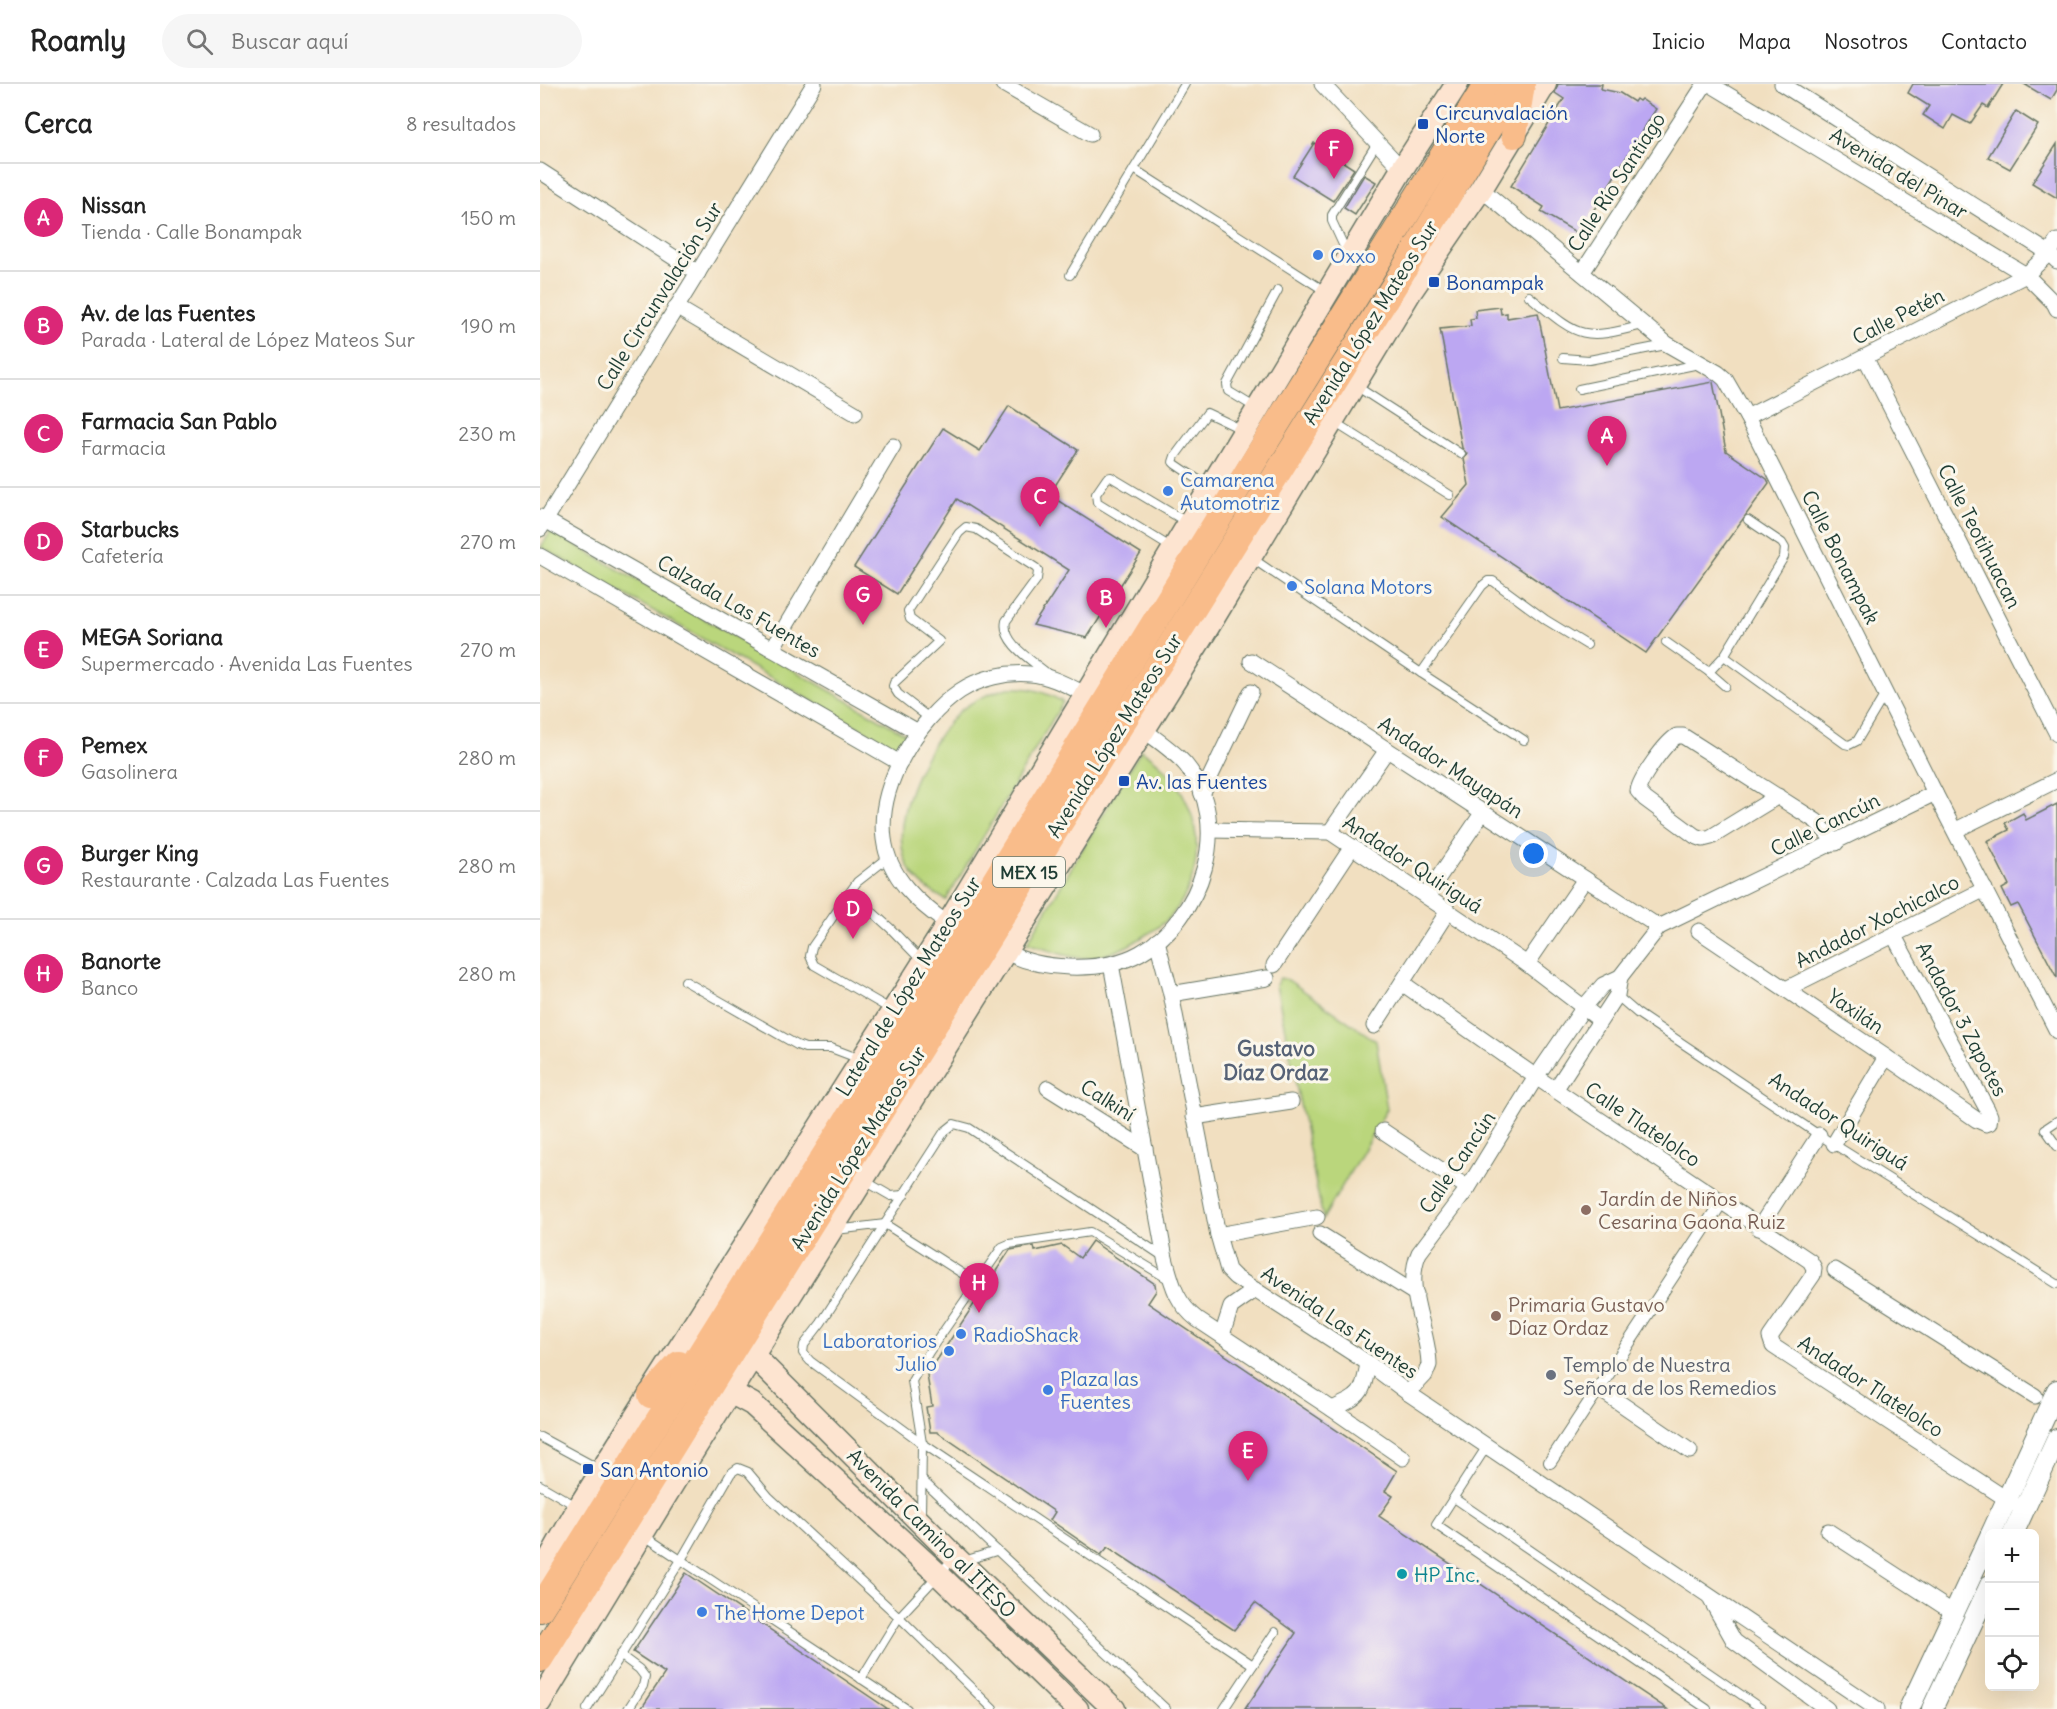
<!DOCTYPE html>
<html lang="es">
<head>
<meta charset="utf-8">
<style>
	:root { --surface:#fff; --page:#f6f6f6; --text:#222; --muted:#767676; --line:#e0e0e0; --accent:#db2777 }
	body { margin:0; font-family:Delius,sans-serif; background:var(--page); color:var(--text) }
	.controls { position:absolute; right:18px; bottom:18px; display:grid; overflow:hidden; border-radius:9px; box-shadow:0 6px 24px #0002 }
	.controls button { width:54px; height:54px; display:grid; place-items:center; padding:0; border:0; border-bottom:2px solid var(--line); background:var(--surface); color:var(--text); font:30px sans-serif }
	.you { position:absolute; left:994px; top:770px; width:21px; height:21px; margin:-15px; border:4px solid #fff; border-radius:50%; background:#1a73e8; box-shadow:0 0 0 9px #1a73e833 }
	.badge { display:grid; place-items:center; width:39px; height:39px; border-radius:50%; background:var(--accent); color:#fff; font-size:20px; font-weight:700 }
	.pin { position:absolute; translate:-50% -50px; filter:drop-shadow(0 2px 3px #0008) }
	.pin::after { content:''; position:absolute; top:32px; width:21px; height:18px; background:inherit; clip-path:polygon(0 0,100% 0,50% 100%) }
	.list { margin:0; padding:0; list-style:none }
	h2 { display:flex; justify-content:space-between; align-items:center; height:78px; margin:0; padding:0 24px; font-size:26px }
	h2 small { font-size:20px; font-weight:400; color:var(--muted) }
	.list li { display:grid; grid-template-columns:39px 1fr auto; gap:18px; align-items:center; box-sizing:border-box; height:108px; padding:0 24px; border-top:2px solid var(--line) }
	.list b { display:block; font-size:22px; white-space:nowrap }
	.list p { margin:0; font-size:20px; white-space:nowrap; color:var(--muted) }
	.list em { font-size:20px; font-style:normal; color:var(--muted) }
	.icon { flex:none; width:33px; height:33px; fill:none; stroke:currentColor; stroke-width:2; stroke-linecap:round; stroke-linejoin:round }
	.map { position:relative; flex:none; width:1517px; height:1625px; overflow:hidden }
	header { display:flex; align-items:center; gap:36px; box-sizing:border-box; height:84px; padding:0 30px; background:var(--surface); border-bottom:2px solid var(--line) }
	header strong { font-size:28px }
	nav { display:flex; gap:33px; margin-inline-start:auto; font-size:21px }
	.search { width:420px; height:54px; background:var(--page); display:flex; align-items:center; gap:15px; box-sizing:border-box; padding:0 21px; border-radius:33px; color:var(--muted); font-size:22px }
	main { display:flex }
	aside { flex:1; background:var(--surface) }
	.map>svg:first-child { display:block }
	.green { fill:#bad67c; stroke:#6c8a58; stroke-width:1.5 }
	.building { fill:#bca7f2 }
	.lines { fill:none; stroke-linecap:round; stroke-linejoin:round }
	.service-casing { stroke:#687665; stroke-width:10 }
	.pedestrian-casing { stroke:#687665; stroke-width:14 }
	.minor-casing { stroke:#687665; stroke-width:17 }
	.tertiary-casing { stroke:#687665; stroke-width:22 }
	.secondary-casing { stroke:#687665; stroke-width:25 }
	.primary-casing { stroke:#687665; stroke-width:28 }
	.service { stroke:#fff; stroke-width:8 }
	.pedestrian { stroke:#fff; stroke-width:12 }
	.minor { stroke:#fff; stroke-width:15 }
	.tertiary { stroke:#fff; stroke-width:20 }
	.secondary { stroke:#fde4d0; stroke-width:22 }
	.primary { stroke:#f9bc8a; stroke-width:26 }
	.transit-dot { fill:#1a4fb4; stroke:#fbf7ec; stroke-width:2 }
	.shop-dot { fill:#3f7fe0; stroke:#fbf7ec; stroke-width:2 }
	.education-dot { fill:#8d6e63; stroke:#fbf7ec; stroke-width:2 }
	.worship-dot { fill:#6b7280; stroke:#fbf7ec; stroke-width:2 }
	.culture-dot { fill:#0f9aa8; stroke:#fbf7ec; stroke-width:2 }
	.labels { text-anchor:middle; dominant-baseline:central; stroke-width:6; stroke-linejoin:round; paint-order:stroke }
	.shield { fill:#fbf7ec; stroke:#61756b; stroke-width:1.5 }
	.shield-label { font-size:18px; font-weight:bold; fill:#1f3d34 }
	.transit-label { font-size:20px; fill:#164399; stroke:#fbf7ec; text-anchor:start }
	.street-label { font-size:20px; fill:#1f3d34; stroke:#fbf7ec }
	.shop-label { font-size:20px; fill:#366cbe; stroke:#fbf7ec; text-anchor:start }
	.education-label { font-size:20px; fill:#785e54; stroke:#fbf7ec; text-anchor:start }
	.worship-label { font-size:20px; fill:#5b616d; stroke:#fbf7ec; text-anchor:start }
	.culture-label { font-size:20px; fill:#0d838f; stroke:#fbf7ec; text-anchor:start }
	.neighbourhood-label { font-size:21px; font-weight:bold; fill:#566276; stroke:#fbf7ec }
</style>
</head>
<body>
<header>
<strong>Roamly</strong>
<div class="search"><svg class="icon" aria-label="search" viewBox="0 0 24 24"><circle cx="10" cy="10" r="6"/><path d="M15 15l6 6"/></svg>Buscar aquí</div>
<nav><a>Inicio</a><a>Mapa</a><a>Nosotros</a><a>Contacto</a></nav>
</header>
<main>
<aside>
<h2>Cerca<small>8 resultados</small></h2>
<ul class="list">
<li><span class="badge">A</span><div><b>Nissan</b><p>Tienda · Calle Bonampak</p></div><em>150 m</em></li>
<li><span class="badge">B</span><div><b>Av. de las Fuentes</b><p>Parada · Lateral de López Mateos Sur</p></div><em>190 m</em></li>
<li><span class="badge">C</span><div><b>Farmacia San Pablo</b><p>Farmacia</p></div><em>230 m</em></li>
<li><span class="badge">D</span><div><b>Starbucks</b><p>Cafetería</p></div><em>270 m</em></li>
<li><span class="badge">E</span><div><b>MEGA Soriana</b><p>Supermercado · Avenida Las Fuentes</p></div><em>270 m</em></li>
<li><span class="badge">F</span><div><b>Pemex</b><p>Gasolinera</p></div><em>280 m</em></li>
<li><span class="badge">G</span><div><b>Burger King</b><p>Restaurante · Calzada Las Fuentes</p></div><em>280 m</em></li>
<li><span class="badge">H</span><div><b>Banorte</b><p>Banco</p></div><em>280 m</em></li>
</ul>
</aside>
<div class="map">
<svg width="1517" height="1625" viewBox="0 0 1517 1625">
	<rect width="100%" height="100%" fill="#fbf7ec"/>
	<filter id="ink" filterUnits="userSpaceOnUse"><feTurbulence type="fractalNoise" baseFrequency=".0167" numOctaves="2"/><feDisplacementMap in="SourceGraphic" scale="12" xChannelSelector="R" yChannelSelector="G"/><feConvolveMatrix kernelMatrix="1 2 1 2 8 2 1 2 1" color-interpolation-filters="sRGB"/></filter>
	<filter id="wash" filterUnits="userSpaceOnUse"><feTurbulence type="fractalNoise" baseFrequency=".008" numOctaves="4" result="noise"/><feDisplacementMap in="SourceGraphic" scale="24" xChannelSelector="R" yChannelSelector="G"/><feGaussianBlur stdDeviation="1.35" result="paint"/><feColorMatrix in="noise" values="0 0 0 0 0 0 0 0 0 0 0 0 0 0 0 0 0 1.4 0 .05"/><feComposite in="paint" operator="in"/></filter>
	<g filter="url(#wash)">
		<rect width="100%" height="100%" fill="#f1dfc0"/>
		<g class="green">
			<polygon points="11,447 367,651 355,664 1,463"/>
			<path d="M467,604C489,603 504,607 523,618L406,816C388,806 372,796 365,775C350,732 387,659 418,629C432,616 450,609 467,604Z"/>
			<path d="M601,666C658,701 676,778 632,831C625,840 612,847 603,853C584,865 562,875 539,874C522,872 503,864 487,859Z"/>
			<polygon points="740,894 748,896 836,957 847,1025 783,1135 736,901"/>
		</g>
		<g id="blocks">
			<g class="building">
				<polygon points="1018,0 1062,0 1061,5 1080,9 1094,18 1096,15 1099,17 1101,15 1116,25 1039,150 1001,128 1004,123 971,102 1024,15 1015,9"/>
				<polygon points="1373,0 1463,0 1448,24 1443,21 1430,40 1413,31 1405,45 1383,31 1389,22 1368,9"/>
				<polygon points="1484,0 1517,0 1517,6 1511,16"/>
				<polygon points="1476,27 1498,41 1470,85 1448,73"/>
				<polygon points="774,59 814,85 793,117 753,92"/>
				<polygon points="1517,60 1517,114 1492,99"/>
				<polygon points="824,91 836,98 815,131 804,124"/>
				<polygon points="960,223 961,230 967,229 967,234 998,229 1017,327 1173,298 1186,367 1227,395 1229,399 1106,569 902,433 929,401 924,375 927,370 922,364 900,245 931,242 930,235 936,234 935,226"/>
				<polygon points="469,322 538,366 509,411 601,469 547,554 493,541 529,486 417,415 357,510 314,483 403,344 440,367"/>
				<polygon points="1517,720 1517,894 1478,820 1471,823 1462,805 1469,801 1447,757 1469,746 1465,739 1483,729 1486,736"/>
				<polygon points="552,1157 615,1200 616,1207 608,1219 857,1387 845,1407 853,1412 839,1432 1127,1625 705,1625 756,1549 715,1519 694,1546 568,1463 561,1471 510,1436 515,1428 397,1348 390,1348 386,1323 392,1322 387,1291 470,1166 494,1162 495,1167 522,1161 540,1174"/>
				<polygon points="146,1489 348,1625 101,1625 125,1589 93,1568"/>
			</g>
		</g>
	</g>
	<g filter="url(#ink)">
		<use href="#blocks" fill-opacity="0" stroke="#687665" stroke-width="1.5"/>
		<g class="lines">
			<g class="service-casing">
				<g id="service">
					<polyline points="594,85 785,207"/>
					<polyline points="807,169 792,137 792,131 837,59"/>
					<polyline points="530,191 645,0"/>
					<path d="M989,212C1038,252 1039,258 1103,241"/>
					<polyline points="1023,274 1049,276 1126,261"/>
					<polyline points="816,302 921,370"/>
					<polyline points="1039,305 1159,280"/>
					<polyline points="716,324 688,307 687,300 738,206"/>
					<polyline points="794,338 910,411"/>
					<polyline points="669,403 635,380 633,378 635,372 667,329 703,346"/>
					<polyline points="632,464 557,418 556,410 567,394 571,393 648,439"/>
					<polyline points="713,475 881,589 984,656"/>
					<polyline points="1126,558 1169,588 1185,602"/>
					<polyline points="1184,572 1305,660 1309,661 1317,657 1345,610"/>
					<polyline points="1169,588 1184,572 1244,473 1245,464 1242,459 1208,436"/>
					<polyline points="881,589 942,502 948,497 953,497 1006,536 1047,561"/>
					<path d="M389,634L358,610L353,602L354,599L399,557L370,535L368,527L419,449L426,443L436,445L496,484L498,487L497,495L466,537C461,559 493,577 508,590"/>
					<polyline points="349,773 317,798 272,863 270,872 274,881 350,925"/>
					<polyline points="310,808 350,844 382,877"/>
					<polyline points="145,897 257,961 265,964 291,964 320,975"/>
					<polyline points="1075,910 1097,929 1279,1051 1517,1200"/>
					<polyline points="1517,1037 1505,1045 1517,1062"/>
					<polyline points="325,1097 351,1112 364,1111"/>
					<polyline points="296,1146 345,1140 437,1199"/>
					<polyline points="624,1173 429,1044 414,1040 404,1048 281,1239 264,1261 263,1269 270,1277 382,1359 713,1581"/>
					<polyline points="0,1353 61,1386"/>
					<polyline points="947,1362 896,1441 1167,1625"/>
					<polyline points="382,1396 626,1625"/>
					<polyline points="0,1401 38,1423"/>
					<polyline points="914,1414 1222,1625"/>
					<polyline points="381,1432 382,1359 372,1297 389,1268 462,1163 469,1160 550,1148 630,1196"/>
					<polyline points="103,1451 367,1625"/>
					<polyline points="424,1477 456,1467"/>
					<polyline points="80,1571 99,1585 105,1593 103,1602 88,1625"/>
					<polyline points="321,1595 359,1533 414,1474"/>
					<polyline points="47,1625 141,1476 191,1389 198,1384 208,1388 229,1413 359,1533 453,1625"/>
					<polyline points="684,1625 735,1548"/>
				</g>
			</g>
			<g class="pedestrian-casing">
				<polyline id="pedestrian" points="1010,1378 1181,1119"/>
			</g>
			<g class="minor-casing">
				<g id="minor">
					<polyline points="463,0 550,50"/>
					<polyline points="782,0 862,85"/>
					<polyline points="1170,0 1486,191 1514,219 1517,225"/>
					<polyline points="1242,0 1509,169 1517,177"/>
					<polyline points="0,87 158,189"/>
					<polyline points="941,105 1127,260 1178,289 1185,295 1207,333 1395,709 1517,947"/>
					<polyline points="1042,189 1165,0"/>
					<polyline points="136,223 315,329"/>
					<polyline points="1325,273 1517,650"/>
					<polyline points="1207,333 1486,191 1509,169 1517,157"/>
					<polyline points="0,433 378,648"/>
					<polyline points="0,445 274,0"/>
					<polyline points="0,472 360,679"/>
					<polyline points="232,565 353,362"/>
					<polyline points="711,577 1119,843"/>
					<polyline points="662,710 711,608"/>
					<path d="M1238,712L1171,753L1163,755L1155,752L1105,715L1098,707C1100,694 1126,658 1137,652H1143L1276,737L1296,759"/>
					<polyline points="670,746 790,748 987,880 1060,936"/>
					<polyline points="1416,746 1517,696"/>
					<polyline points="790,748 847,666"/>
					<polyline points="886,812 943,728"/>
					<path d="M408,840C378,819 349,794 344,755C337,702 377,636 420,607C440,594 466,588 490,590C511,591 534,605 553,614"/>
					<polyline points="1159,847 1346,973 1437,1036 1446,1040 1449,1039 1450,1032 1447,1025 1354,852"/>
					<polyline points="617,857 631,910 678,1151 688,1186 695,1193 828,1279 868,1309 1337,1625"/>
					<path d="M459,864C495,887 562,890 600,869C662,835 694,740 646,681C634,667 618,657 604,646"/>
					<path d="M571,880L625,1174C632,1200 636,1219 658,1236L792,1325L863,1374"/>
					<polyline points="987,880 1045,795"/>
					<polyline points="734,881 812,763"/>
					<polyline points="862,899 996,993 1270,1177 1274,1184 1273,1191 1230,1253 1233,1262 1474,1420"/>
					<polyline points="1246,905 1445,805"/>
					<polyline points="631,910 727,894"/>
					<polyline points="834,942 908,827"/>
					<polyline points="508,1004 605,1065"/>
					<polyline points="1015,1006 1077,911 1080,893"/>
					<polyline points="654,1033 751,1018"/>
					<polyline points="843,1047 928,1104"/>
					<polyline points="1294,1060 1346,973"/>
					<polyline points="1219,1144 1279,1051"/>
					<polyline points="780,1150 876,1210"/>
					<polyline points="678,1151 777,1133"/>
					<polyline points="1295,1186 1495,1312"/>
					<polyline points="682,1251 691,1223 715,1206"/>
					<polyline points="1058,1304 1150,1367"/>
					<path d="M868,1309L885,1291L889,1281C889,1245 863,1204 879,1169L928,1104L996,993L1044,923L1063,901L1080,893L1119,843L1395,709"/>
					<path d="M792,1325C821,1312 823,1311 828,1279"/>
					<polyline points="1288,1447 1414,1529"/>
					<polyline points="1171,1516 1194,1557 1287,1625"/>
				</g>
			</g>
			<g class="tertiary-casing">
				<g id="tertiary">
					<polyline points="1451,1450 1517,1306"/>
					<polyline points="1473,1450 1517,1355"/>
					<polyline points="1369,1625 1450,1452"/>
					<polyline points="1392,1625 1450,1501"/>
				</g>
			</g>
			<g class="secondary-casing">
				<g id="secondary">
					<polyline points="213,1271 415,1473 574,1625"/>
					<polyline points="190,1308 212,1320 399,1491 537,1625"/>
					<polyline points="0,1492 39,1423 86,1348 408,840 862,85 917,0"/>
					<polyline points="0,1618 135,1396 665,548 869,210 941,105 1005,0"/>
				</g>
			</g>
			<g class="primary-casing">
				<g id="primary">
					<polyline points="974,51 982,0"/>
					<polyline points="111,1311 139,1280"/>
					<polyline points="0,1525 320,1015 947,0"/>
					<polyline points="0,1575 857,197 975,0"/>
				</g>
			</g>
			<use href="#service" class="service"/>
			<use href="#pedestrian" class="pedestrian"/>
			<use href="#minor" class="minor"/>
			<use href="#tertiary" class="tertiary"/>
			<use href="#secondary" class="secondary"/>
			<use href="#primary" class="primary"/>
		</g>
	</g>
	<g class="transit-dot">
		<rect x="877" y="34" width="12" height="12" rx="3"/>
		<rect x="888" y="192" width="12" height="12" rx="3"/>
		<rect x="578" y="691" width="12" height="12" rx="3"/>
		<rect x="42" y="1379" width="12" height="12" rx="3"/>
	</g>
	<g class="shop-dot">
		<circle cx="778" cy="171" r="6"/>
		<circle cx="628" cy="407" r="6"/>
		<circle cx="752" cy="502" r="6"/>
		<circle cx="421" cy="1250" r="6"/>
		<circle cx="409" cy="1267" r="6"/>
		<circle cx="508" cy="1306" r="6"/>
		<circle cx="162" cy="1528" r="6"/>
	</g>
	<g class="education-dot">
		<circle cx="1046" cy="1126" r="6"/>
		<circle cx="956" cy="1232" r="6"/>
	</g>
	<circle class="worship-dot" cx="1011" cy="1291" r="6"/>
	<circle class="culture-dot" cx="862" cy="1490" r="6"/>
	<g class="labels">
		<rect class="shield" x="453" y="773" width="72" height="30" rx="4.5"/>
		<g class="shield-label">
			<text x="489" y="788">MEX 15</text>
		</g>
		<g class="transit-label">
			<text x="895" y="28">Circunvalación<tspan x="895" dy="23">Norte</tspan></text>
			<text x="906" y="198">Bonampak</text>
			<text x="596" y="697">Av. las Fuentes</text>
			<text x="60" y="1385">San Antonio</text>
		</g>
		<g class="street-label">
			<text transform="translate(1359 89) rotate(31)">Avenida del Pinar</text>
			<text transform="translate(1076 98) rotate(-57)">Calle Río Santiago</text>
			<text transform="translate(119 212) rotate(-58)">Calle Circunvalación Sur</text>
			<text transform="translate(1358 232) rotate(-27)">Calle Petén</text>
			<text transform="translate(830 238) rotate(-58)">Avenida López Mateos Sur</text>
			<text transform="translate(1440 452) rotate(63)">Calle Teotihuacan</text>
			<text transform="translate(1301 473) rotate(63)">Calle Bonampak</text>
			<text transform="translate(199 522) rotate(30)">Calzada Las Fuentes</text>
			<text transform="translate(574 651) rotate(-58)">Avenida López Mateos Sur</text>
			<text transform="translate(911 683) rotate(33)">Andador Mayapán</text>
			<text transform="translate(1285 740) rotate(-26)">Calle Cancún</text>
			<text transform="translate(873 780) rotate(33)">Andador Quiriguá</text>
			<text transform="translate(1337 837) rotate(-27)">Andador Xochicalco</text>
			<text transform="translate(368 902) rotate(-58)">Lateral de López Mateos Sur</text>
			<text transform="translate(1316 927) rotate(34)">Yaxilán</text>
			<text transform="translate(1422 935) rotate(62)">Andador 3 Zapotes</text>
			<text transform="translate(568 1016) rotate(32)">Calkiní</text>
			<text transform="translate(1299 1037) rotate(33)">Andador Quiriguá</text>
			<text transform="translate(1103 1040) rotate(34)">Calle Tlatelolco</text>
			<text transform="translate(318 1064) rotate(-58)">Avenida López Mateos Sur</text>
			<text transform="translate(917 1078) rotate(-56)">Calle Cancún</text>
			<text transform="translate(800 1238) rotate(34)">Avenida Las Fuentes</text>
			<text transform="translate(1331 1302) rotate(33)">Andador Tlatelolco</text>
			<text transform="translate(392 1449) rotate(45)">Avenida Camino al ITESO</text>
		</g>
		<g class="shop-label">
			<text x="790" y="171">Oxxo</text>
			<text x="640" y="395">Camarena<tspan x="640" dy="23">Automotriz</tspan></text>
			<text x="764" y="502">Solana Motors</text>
			<text x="433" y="1250">RadioShack</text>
			<text x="397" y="1256" text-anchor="end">Laboratorios<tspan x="397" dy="23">Julio</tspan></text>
			<text x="520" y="1294">Plaza las<tspan x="520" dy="23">Fuentes</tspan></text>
			<text x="174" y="1528">The Home Depot</text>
		</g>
		<g class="education-label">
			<text x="1058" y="1114">Jardín de Niños<tspan x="1058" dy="23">Cesarina Gaona Ruiz</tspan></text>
			<text x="968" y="1220">Primaria Gustavo<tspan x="968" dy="23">Díaz Ordaz</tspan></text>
		</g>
		<g class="worship-label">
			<text x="1023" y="1280">Templo de Nuestra<tspan x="1023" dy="23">Señora de los Remedios</tspan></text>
		</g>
		<g class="culture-label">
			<text x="874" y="1490">HP Inc.</text>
		</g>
		<g class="neighbourhood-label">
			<text x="736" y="964">Gustavo<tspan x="736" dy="24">Díaz Ordaz</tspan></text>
		</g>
	</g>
</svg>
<div class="controls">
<button>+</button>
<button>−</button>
<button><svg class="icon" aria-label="locate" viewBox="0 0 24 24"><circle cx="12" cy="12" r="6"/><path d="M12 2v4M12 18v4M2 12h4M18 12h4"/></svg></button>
</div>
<div class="you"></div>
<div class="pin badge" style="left:1067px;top:382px">A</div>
<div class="pin badge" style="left:566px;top:544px">B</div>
<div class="pin badge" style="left:500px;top:443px">C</div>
<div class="pin badge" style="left:313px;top:855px">D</div>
<div class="pin badge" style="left:708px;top:1397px">E</div>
<div class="pin badge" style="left:794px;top:95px">F</div>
<div class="pin badge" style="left:323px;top:541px">G</div>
<div class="pin badge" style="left:439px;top:1229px">H</div>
</div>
</main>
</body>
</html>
